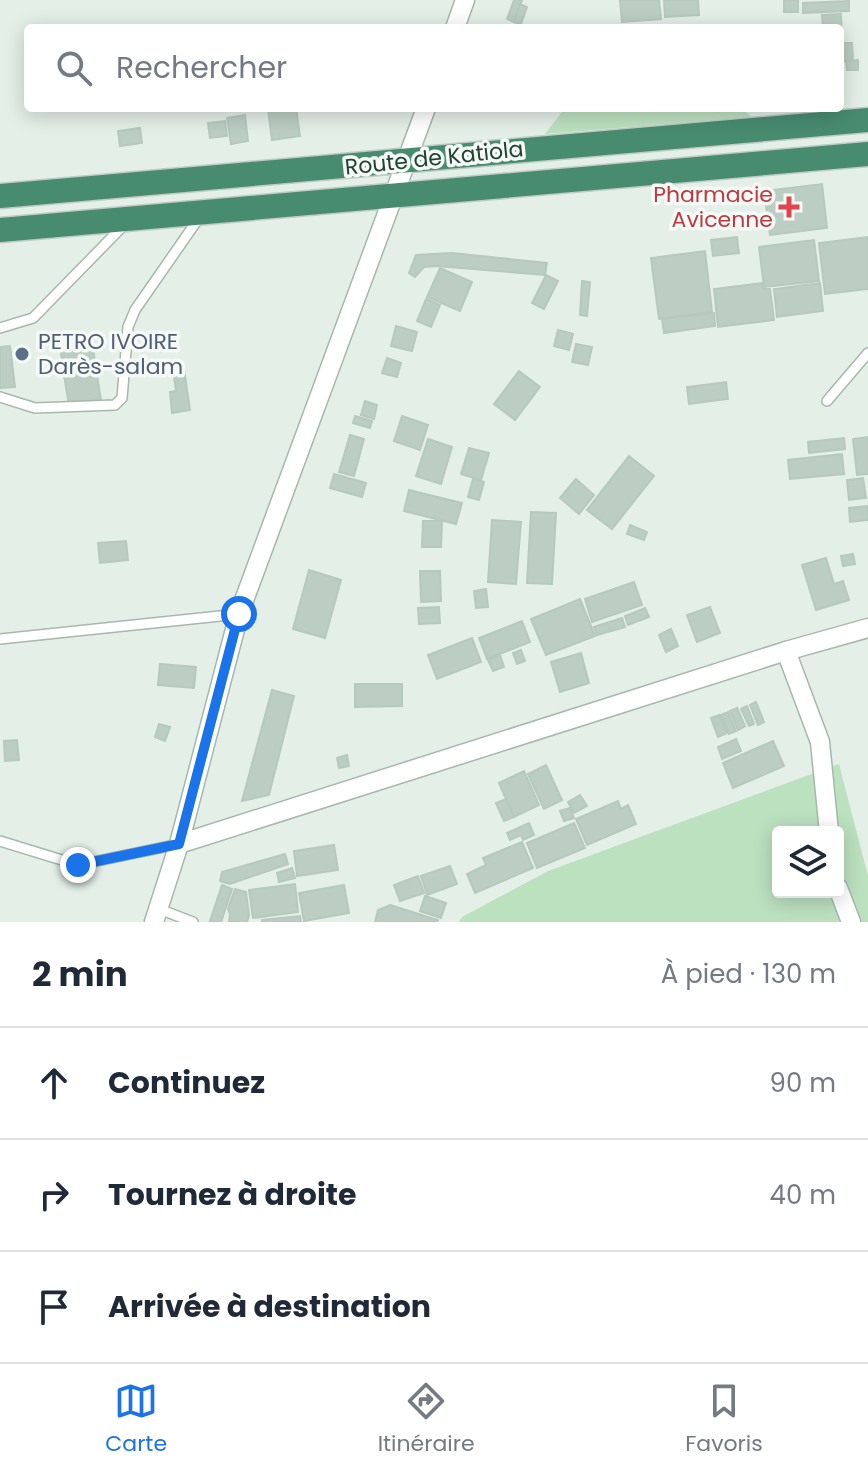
<!DOCTYPE html>
<html lang="fr">
<head>
<meta charset="utf-8">
<style>
	:root { --surface:#fff; --page:#f6f6f7; --text:#1f2937; --muted:#747a83; --line:#e0e1e3; --accent:#1a73e8 }
	body { margin:0; font-family:Poppins,sans-serif; background:var(--page); color:var(--text) }
	.controls { position:absolute; right:24px; bottom:24px; display:grid; overflow:hidden; border-radius:8px; box-shadow:0 4px 20px #0003 }
	.controls button { width:72px; height:72px; display:grid; place-items:center; padding:0; border:0; border-bottom:2px solid var(--line); background:var(--surface); color:var(--text); font:40px sans-serif }
	.stop { position:absolute; width:24px; height:24px; margin:-18px; border:6px solid #1a73e8; border-radius:50%; background:#fff }
	.stop.end { background:#1a73e8; border-color:#fff; box-shadow:0 2px 8px #0008 }
	.list { margin:0; padding:0; list-style:none }
	h2 { display:flex; justify-content:space-between; align-items:center; height:104px; margin:0; padding:0 32px; font-size:34px }
	h2 small { font-size:26px; font-weight:400; color:var(--muted) }
	.list li { display:grid; grid-template-columns:52px 1fr auto; gap:24px; align-items:center; box-sizing:border-box; height:112px; padding:0 32px; border-top:2px solid var(--line) }
	.list b { display:block; font-size:30px; white-space:nowrap }
	.list em { font-size:26px; font-style:normal; color:var(--muted) }
	.icon { flex:none; width:44px; height:44px; fill:none; stroke:currentColor; stroke-width:2; stroke-linecap:round; stroke-linejoin:round }
	.map { position:relative; flex:none; width:868px; height:922px; overflow:hidden }
	.search { position:absolute; background:var(--surface); box-shadow:0 4px 20px #0003; left:24px; right:24px; top:24px; height:88px; display:flex; align-items:center; gap:20px; box-sizing:border-box; padding:0 28px; border-radius:8px; color:var(--muted); font-size:30px }
	.sheet { height:440px; background:var(--surface) }
	nav { display:flex; justify-content:space-around; align-items:center; box-sizing:border-box; height:112px; border-top:2px solid var(--line); background:var(--surface); font-size:22px; color:var(--muted) }
	nav a { display:grid; justify-items:center; gap:4px }
	nav .on { color:var(--accent) }
	.map>svg:first-child { display:block }
	.green { fill:#bce1bf; fill-rule:evenodd }
	.building { fill:#bccdc3; stroke:#b6c9bd; stroke-width:2 }
	.lines { fill:none; stroke-linecap:round; stroke-linejoin:round }
	.service-casing { stroke:#a6b8ae; stroke-width:12 }
	.minor-casing { stroke:#a6b8ae; stroke-width:21 }
	.trunk-casing { stroke:#c1cac6; stroke-width:27 }
	.service { stroke:#fff; stroke-width:9 }
	.minor { stroke:#fff; stroke-width:18 }
	.trunk { stroke:#488c70; stroke-width:24 }
	.route { stroke:#1a73e8; stroke-width:10 }
	.health-dot { fill:#e0444e; stroke:#f5faf7; stroke-width:3 }
	.service-dot { fill:#5c6f8a; stroke:#f5faf7; stroke-width:3 }
	.labels { text-anchor:middle; dominant-baseline:central; stroke-width:7; stroke-linejoin:round; paint-order:stroke }
	.street-label { font-size:22px; fill:#224233; stroke:#f5faf7 }
	.health-label { font-size:22px; fill:#be3a42; stroke:#f5faf7; text-anchor:end }
	.service-label { font-size:22px; fill:#4e5e75; stroke:#f5faf7; text-anchor:start }
</style>
</head>
<body>
<div class="map">
<svg width="868" height="922" viewBox="0 0 868 922">
	<rect width="100%" height="100%" fill="#e4efe8"/>
	<g class="green">
		<polygon points="565,108 741,108 752,117 545,134"/>
		<path d="M839,764L868,876V922H459L462,917L548,871ZM778,832H838V892H778Z"/>
	</g>
	<g class="building">
		<polygon points="514,0 522,0 514,22 507,19"/>
		<polygon points="620,0 659,0 661,19 622,22"/>
		<polygon points="664,0 698,0 699,15 665,17"/>
		<rect x="784" y="0" width="14" height="12"/>
		<polygon points="849,1 849,11 803,13 803,3"/>
		<polygon points="520,4 527,7 521,24 514,22"/>
		<polygon points="841,14 842,43 840,43 840,28 823,28 822,15"/>
		<polygon points="840,43 852,43 853,61 840,61"/>
		<polygon points="858,60 858,70 847,70 846,61"/>
		<polygon points="296,108 300,136 272,140 268,109"/>
		<polygon points="245,115 248,141 231,144 227,118"/>
		<polygon points="225,121 227,136 210,138 208,123"/>
		<polygon points="140,128 142,143 120,146 118,131"/>
		<polygon points="822,184 827,228 770,235 764,191"/>
		<polygon points="737,237 739,253 713,256 711,240"/>
		<polygon points="868,237 868,289 825,294 819,243"/>
		<polygon points="814,240 819,281 764,287 759,247"/>
		<polygon points="705,251 712,312 659,319 651,258"/>
		<polygon points="452,253 547,263 545,275 436,266 424,267 415,277 409,273 416,255"/>
		<polygon points="440,268 472,282 460,311 427,297"/>
		<polygon points="546,275 558,281 544,309 532,303"/>
		<polygon points="582,281 590,282 587,316 580,315"/>
		<polygon points="762,283 763,289 770,289 774,320 718,327 714,289"/>
		<polygon points="820,283 823,311 777,317 774,289"/>
		<polygon points="426,299 440,305 431,327 417,321"/>
		<polygon points="714,313 715,326 664,333 662,319"/>
		<polygon points="396,326 417,332 412,351 391,346"/>
		<polygon points="558,330 573,334 569,350 554,346"/>
		<polygon points="92,341 96,369 64,375 60,346"/>
		<polygon points="576,344 592,347 588,365 572,362"/>
		<polygon points="10,346 15,387 0,388 0,347"/>
		<polygon points="387,358 401,363 397,377 382,373"/>
		<polygon points="96,369 101,400 69,405 64,375"/>
		<polygon points="184,369 190,410 172,413 170,392 176,391 173,370"/>
		<polygon points="519,371 540,387 515,420 494,404"/>
		<polygon points="726,382 728,399 689,404 687,387"/>
		<polygon points="365,401 377,405 374,419 361,415"/>
		<polygon points="355,416 372,421 370,428 353,423"/>
		<polygon points="402,416 428,425 420,450 394,441"/>
		<polygon points="350,435 364,439 354,476 339,472"/>
		<polygon points="868,437 868,474 857,475 853,439"/>
		<polygon points="844,438 845,449 809,453 808,442"/>
		<polygon points="428,439 452,447 441,484 416,476"/>
		<polygon points="469,448 489,453 481,480 461,474"/>
		<polygon points="842,454 844,474 790,479 788,460"/>
		<polygon points="629,456 654,476 612,529 587,510"/>
		<polygon points="334,474 366,483 362,497 330,488"/>
		<polygon points="863,478 866,498 849,500 847,480"/>
		<polygon points="473,479 484,482 479,500 468,497"/>
		<polygon points="576,479 594,495 579,514 560,498"/>
		<polygon points="409,490 462,503 456,524 404,511"/>
		<polygon points="868,506 868,520 850,522 849,508"/>
		<polygon points="531,512 556,513 552,584 527,583"/>
		<polygon points="492,520 521,522 516,584 488,582"/>
		<polygon points="423,521 442,521 441,547 422,547"/>
		<polygon points="630,525 647,532 644,540 627,534"/>
		<polygon points="126,541 128,560 100,563 98,543"/>
		<polygon points="853,554 855,564 843,566 841,556"/>
		<polygon points="826,558 834,584 843,581 849,600 816,610 802,565"/>
		<polygon points="309,570 341,580 325,638 293,629"/>
		<polygon points="420,571 440,571 441,601 421,602"/>
		<polygon points="634,582 642,605 592,622 585,599"/>
		<polygon points="486,589 488,607 476,608 474,591"/>
		<polygon points="580,599 595,636 546,655 531,619"/>
		<polygon points="439,607 440,623 419,624 418,608"/>
		<polygon points="710,607 720,633 697,642 687,615"/>
		<polygon points="645,608 649,617 628,625 625,616"/>
		<polygon points="622,618 625,627 597,635 594,627"/>
		<polygon points="522,621 530,642 487,659 479,638"/>
		<polygon points="671,629 678,646 666,652 659,635"/>
		<polygon points="472,638 481,662 437,679 428,655"/>
		<polygon points="521,650 525,661 517,664 513,653"/>
		<polygon points="581,653 589,683 560,692 551,662"/>
		<polygon points="500,655 504,667 493,671 488,660"/>
		<polygon points="160,664 196,667 194,688 158,685"/>
		<polygon points="355,684 402,684 402,706 355,707"/>
		<polygon points="272,690 294,696 269,795 242,801"/>
		<polygon points="756,702 764,722 758,725 750,705"/>
		<polygon points="747,706 754,724 749,726 741,709"/>
		<polygon points="737,708 745,726 738,730 730,711"/>
		<polygon points="728,712 736,731 729,734 721,715"/>
		<polygon points="719,715 727,733 718,737 711,718"/>
		<polygon points="159,724 170,727 165,741 155,737"/>
		<polygon points="736,739 741,751 722,759 718,747"/>
		<polygon points="17,740 19,760 5,761 4,741"/>
		<polygon points="773,741 784,766 733,788 723,763"/>
		<polygon points="347,755 349,766 339,768 337,758"/>
		<polygon points="546,765 562,800 544,809 528,774"/>
		<polygon points="524,771 539,805 514,817 499,783"/>
		<polygon points="580,795 587,806 574,813 568,802"/>
		<polygon points="506,799 514,817 504,821 496,803"/>
		<polygon points="618,801 621,809 628,805 636,824 587,845 576,819"/>
		<polygon points="570,808 574,818 564,821 560,811"/>
		<polygon points="529,823 534,835 523,840 521,835 510,840 507,833"/>
		<polygon points="574,823 585,848 537,868 527,843"/>
		<polygon points="522,842 533,868 475,893 467,874 486,865 483,858"/>
		<polygon points="334,845 338,870 297,876 294,851"/>
		<polygon points="285,854 288,864 230,884 220,881 222,872"/>
		<polygon points="450,866 457,884 427,895 421,876"/>
		<polygon points="292,868 295,878 279,882 277,873"/>
		<polygon points="418,876 424,893 400,901 394,885"/>
		<polygon points="295,884 298,912 253,918 249,890"/>
		<polygon points="222,885 232,889 221,922 212,922 210,921"/>
		<polygon points="344,885 349,913 304,921 299,893"/>
		<polygon points="235,889 246,892 249,915 247,922 229,922 230,914 228,909"/>
		<polygon points="425,896 446,903 441,918 420,911"/>
		<polygon points="390,905 438,920 437,922 375,922 378,910"/>
		<polygon points="300,916 301,922 262,922 262,920"/>
	</g>
	<g class="lines">
		<g class="service-casing">
			<g id="service">
				<polyline points="0,328 33,318 124,225"/>
				<polyline points="0,397 35,408 115,405 122,398 128,327 135,310 201,215"/>
				<polyline points="827,401 868,353"/>
				<polyline points="0,639 239,614"/>
				<polyline points="0,841 78,865 179,844"/>
				<polyline points="159,909 193,922"/>
			</g>
		</g>
		<g class="minor-casing">
			<g id="minor">
				<polyline points="455,28 465,0"/>
				<polyline points="786,651 820,742 829,832"/>
				<polyline points="179,844 786,651 868,628"/>
				<polyline points="838,888 851,922"/>
				<polyline points="154,922 179,844 239,614 426,108"/>
			</g>
		</g>
		<g class="trunk-casing">
			<g id="trunk">
				<polyline points="0,196 868,120"/>
				<polyline points="0,230 868,154"/>
			</g>
		</g>
		<use href="#service" class="service"/>
		<use href="#minor" class="minor"/>
		<use href="#trunk" class="trunk"/>
	</g>
	<g class="lines">
		<polyline class="route" points="78,865 179,844 239,614"/>
	</g>
	<path class="health-dot" d="M785 195h8v8h8v8h-8v8h-8v-8h-8v-8h8z"/>
	<circle class="service-dot" cx="22" cy="354" r="8"/>
	<g class="labels">
		<g class="street-label">
			<text transform="translate(434 158) rotate(-6)">Route de Katiola</text>
		</g>
		<g class="health-label">
			<text x="773" y="194">Pharmacie<tspan x="773" dy="25">Avicenne</tspan></text>
		</g>
		<g class="service-label">
			<text x="38" y="341">PETRO IVOIRE<tspan x="38" dy="25">Darès-salam</tspan></text>
		</g>
	</g>
</svg>
<div class="controls">
<button><svg class="icon" aria-label="layers" viewBox="0 0 24 24"><path d="M12 4l9 5-9 5-9-5zM3 14l9 5 9-5"/></svg></button>
</div>
<div class="stop" style="left:239px;top:614px"></div>
<div class="stop end" style="left:78px;top:865px"></div>
<div class="search"><svg class="icon" aria-label="search" viewBox="0 0 24 24"><circle cx="10" cy="10" r="6"/><path d="M15 15l6 6"/></svg>Rechercher</div>
</div>
<section class="sheet">
<h2>2 min<small>À pied · 130 m</small></h2>
<ul class="list">
<li><svg class="icon" aria-label="ahead" viewBox="0 0 24 24"><path d="M12 20V5M6 11l6-6 6 6"/></svg><div><b>Continuez</b></div><em>90 m</em></li>
<li><svg class="icon" aria-label="right" viewBox="0 0 24 24"><path d="M7 20v-9h11M14 6l5 5-5 5"/></svg><div><b>Tournez à droite</b></div><em>40 m</em></li>
<li><svg class="icon" aria-label="arrive" viewBox="0 0 24 24"><path d="M6 21V4h12l-3 4 3 4H6"/></svg><div><b>Arrivée à destination</b></div></li>
</ul>
</section>
<nav>
<a class="on"><svg class="icon" aria-label="map" viewBox="0 0 24 24"><path d="M3 6l6-2 6 2 6-2v14l-6 2-6-2-6 2zM9 4v14M15 6v14"/></svg>Carte</a>
<a><svg class="icon" aria-label="directions" viewBox="0 0 24 24"><path d="M12 3l9 9-9 9-9-9zM9 14v-3h6M13 9l2 2-2 2"/></svg>Itinéraire</a>
<a><svg class="icon" aria-label="saved" viewBox="0 0 24 24"><path d="M7 4h10v16l-5-4-5 4z"/></svg>Favoris</a>
</nav>
</body>
</html>
